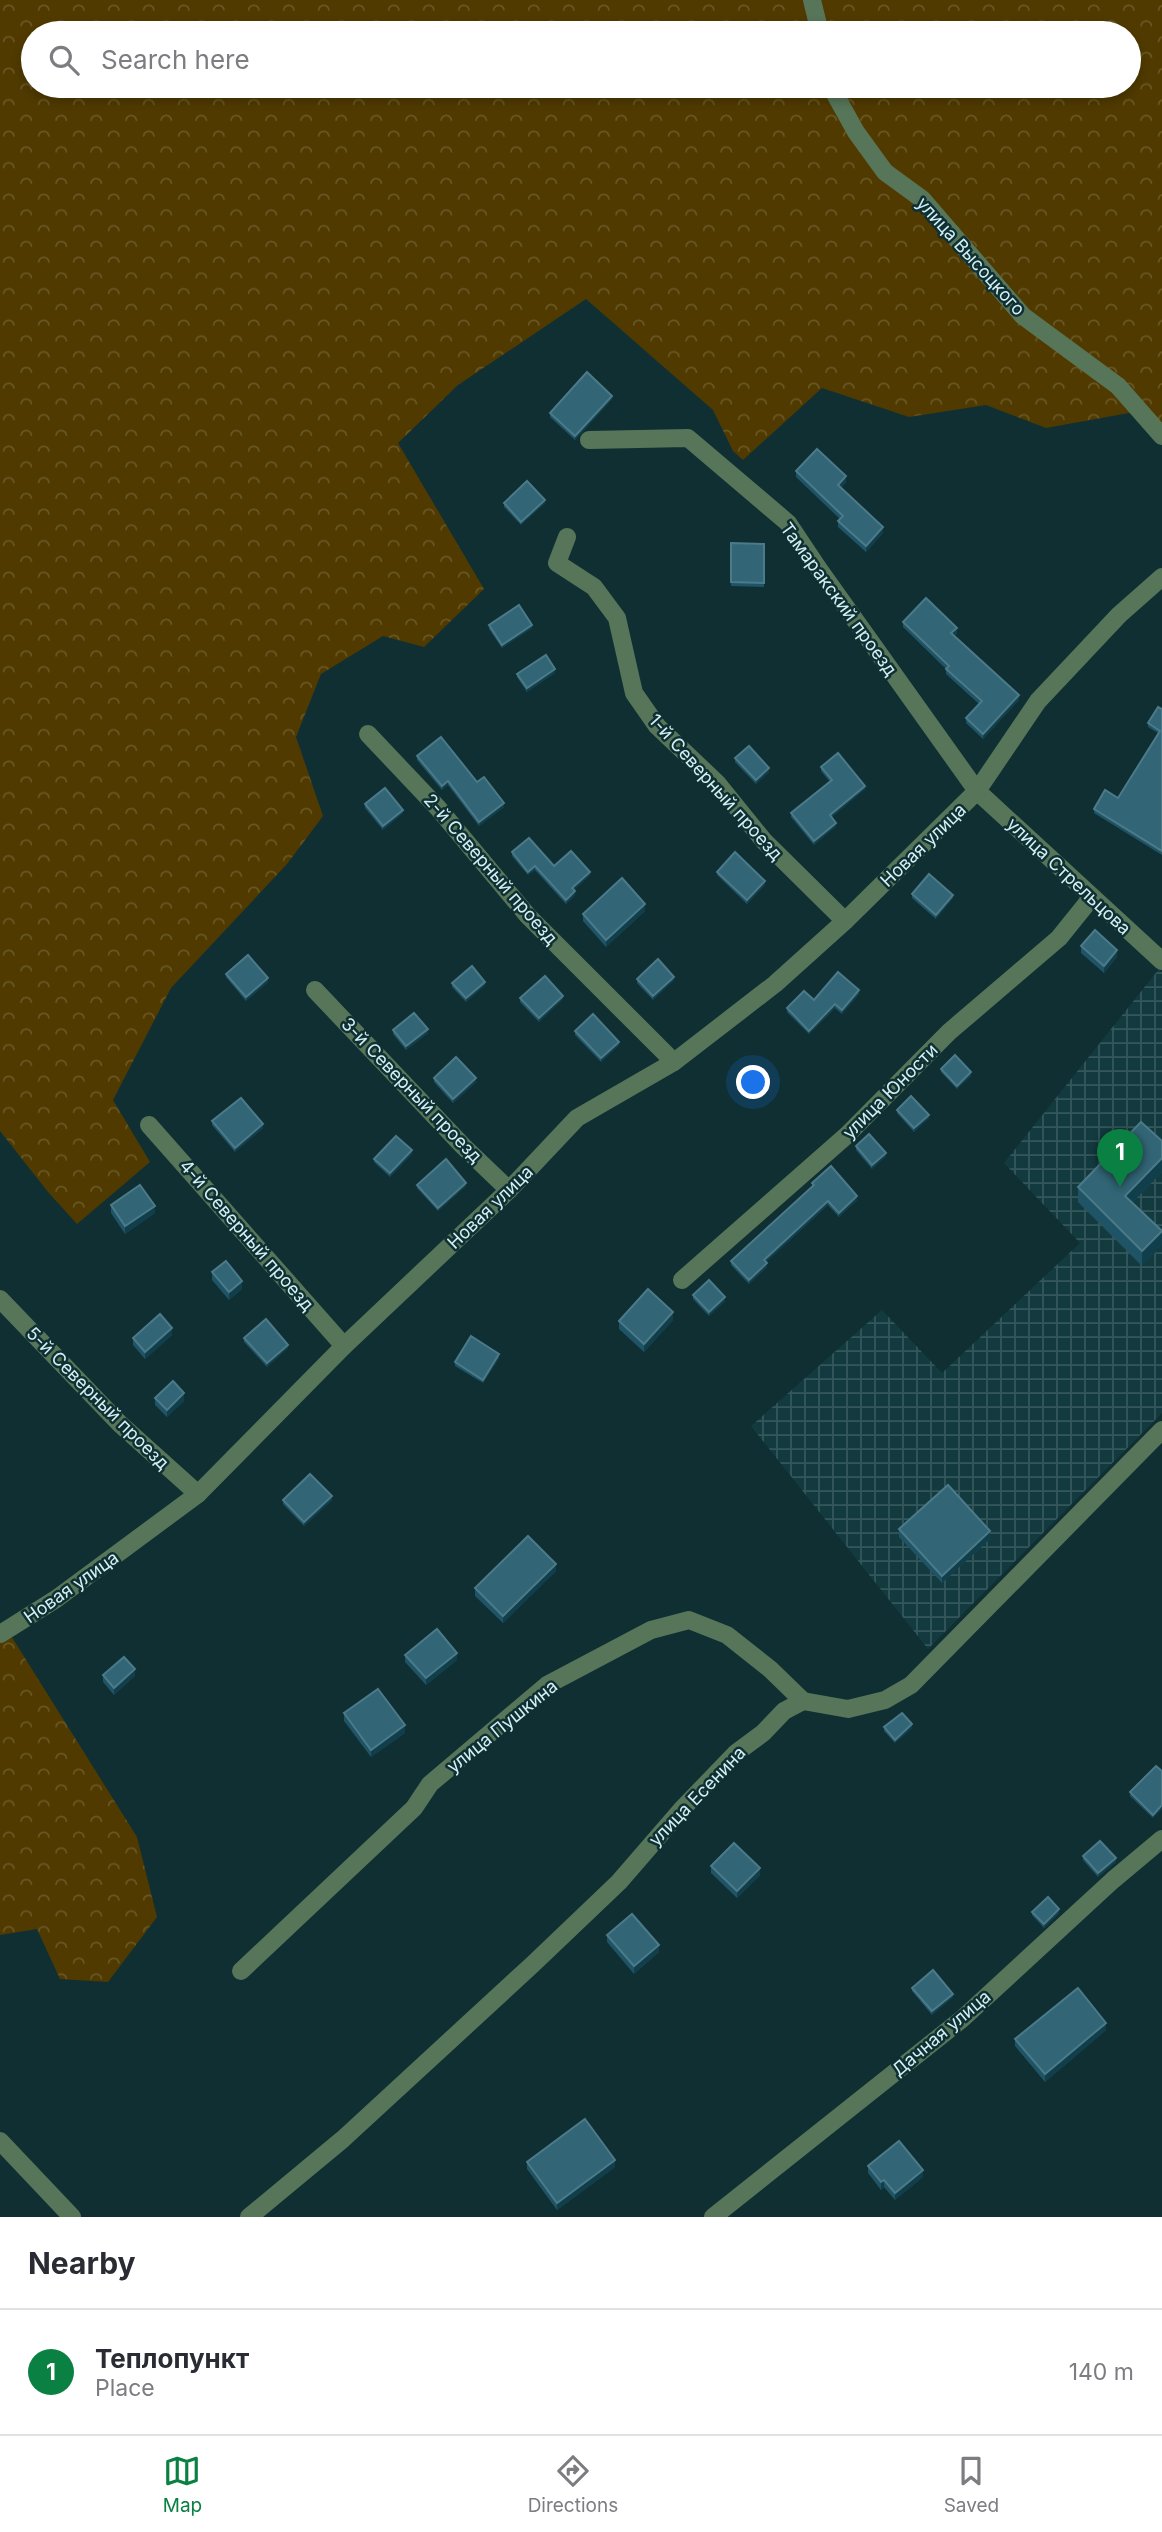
<!DOCTYPE html>
<html lang="en">
<head>
<meta charset="utf-8">
<style>
	:root { --surface:#fff; --page:#f2f2f3; --text:#2b2b33; --muted:#7c7c81; --line:#e1e1e2; --accent:#0b8043 }
	body { margin:0; font-family:Inter,sans-serif; background:var(--page); color:var(--text) }
	.you { position:absolute; left:754px; top:1083px; width:24px; height:24px; margin:-18px; border:5px solid #fff; border-radius:50%; background:#1a73e8; box-shadow:0 0 0 10px #1a73e833 }
	.badge { display:grid; place-items:center; width:46px; height:46px; border-radius:50%; background:var(--accent); color:#fff; font-size:23px; font-weight:700 }
	.pin { position:absolute; translate:-50% -58px; filter:drop-shadow(0 2px 4px #0008) }
	.pin::after { content:''; position:absolute; top:37px; width:24px; height:21px; background:inherit; clip-path:polygon(0 0,100% 0,50% 100%) }
	.list { margin:0; padding:0; list-style:none }
	h2 { display:flex; justify-content:space-between; align-items:center; height:91px; margin:0; padding:0 28px; font-size:30px }
	h2 small { font-size:23px; font-weight:400; color:var(--muted) }
	.list li { display:grid; grid-template-columns:46px 1fr auto; gap:21px; align-items:center; box-sizing:border-box; height:126px; padding:0 28px; border-top:2px solid var(--line) }
	.list b { display:block; font-size:26px; white-space:nowrap }
	.list p { margin:0; font-size:23px; white-space:nowrap; color:var(--muted) }
	.list em { font-size:23px; font-style:normal; color:var(--muted) }
	.icon { flex:none; width:38px; height:38px; fill:none; stroke:currentColor; stroke-width:2; stroke-linecap:round; stroke-linejoin:round }
	.map { position:relative; flex:none; width:1162px; height:2217px; overflow:hidden }
	.search { position:absolute; background:var(--surface); box-shadow:0 4px 10px #0003; left:21px; right:21px; top:21px; height:77px; display:flex; align-items:center; gap:18px; box-sizing:border-box; padding:0 24px; border-radius:38px; color:var(--muted); font-size:26px }
	.sheet { height:217px; background:var(--surface) }
	nav { display:flex; justify-content:space-around; align-items:center; box-sizing:border-box; height:98px; border-top:2px solid var(--line); background:var(--surface); font-size:19px; color:var(--muted) }
	nav a { display:grid; justify-items:center; gap:4px }
	nav .on { color:var(--accent) }
	.map>svg:first-child { display:block }
	.industrial { fill:url(#industrial-grid) }
	.forest { fill:url(#forest-crowns); fill-rule:evenodd }
	.lines { fill:none; stroke-linecap:round; stroke-linejoin:round }
	.minor { stroke:#577558; stroke-width:18 }
	.wall { fill:#1f5466 }
	.shaded-wall { fill:#103e4b }
	.building { fill:#326575; stroke:#4b7a89; stroke-width:2 }
	.labels { text-anchor:middle; dominant-baseline:central; stroke-width:5; stroke-linejoin:round; paint-order:stroke }
	.street-label { font-size:18px; fill:#d2f0f4; stroke:#0f2f33 }
</style>
</head>
<body>
<div class="map">
<svg width="1162" height="2217" viewBox="0 0 1162 2217">
	<defs>
		<pattern id="industrial-grid" width="8" height="8" patternUnits="userSpaceOnUse" patternTransform="scale(1.75)"><rect width="8" height="8" fill="#133a3f"/><path d="M0 4h8M4 0v8" fill="none" stroke="#34575b"/></pattern>
		<pattern id="forest-crowns" width="20" height="18" patternUnits="userSpaceOnUse" patternTransform="scale(1.75)"><rect width="20" height="18" fill="#503a00"/><path d="M2 6a3 3 0 1 1 6 0M12 15a3 3 0 1 1 6 0" fill="none" stroke="#685726"/></pattern>
	</defs>
	<rect width="100%" height="100%" fill="#0f2f33"/>
	<polygon class="industrial" points="1159,969 1162,972 1162,1413 928,1649 751,1426 882,1310 942,1373 1080,1243 1004,1163"/>
	<g class="forest">
		<path d="M0,0H1162V436L1140,411L1046,428L986,405L909,417L822,388L743,460L733,451L713,410L586,299L458,385L398,443L484,589L424,647L383,636L321,674L296,737L323,816L287,864L171,988L113,1100L150,1162L77,1224L48,1192L0,1131ZM33,33H1129V86H33Z"/>
		<polygon points="0,1624 8,1631 137,1837 157,1917 108,1982 60,1979 37,1929 0,1935"/>
	</g>
	<g class="lines">
		<g class="minor">
			<polyline points="812,0 820,33"/>
			<polyline points="833,86 836,96 856,132 885,172 922,199 1023,316 1118,386 1162,436"/>
			<polyline points="589,440 688,438 788,523 818,568 977,791 1162,961"/>
			<polyline points="567,537 557,563 594,587 617,618 634,693 657,726 717,783 764,841 845,921"/>
			<polyline points="368,734 438,808 528,916 674,1062"/>
			<polyline points="315,990 463,1146 509,1190"/>
			<polyline points="149,1125 344,1346"/>
			<polyline points="682,1280 847,1135 949,1032 1059,938 1092,897"/>
			<polyline points="0,1299 120,1424 198,1494"/>
			<polyline points="0,1634 56,1599 198,1494 344,1346 509,1190 577,1118 674,1062 775,984 845,921 977,791 1038,701 1119,615 1162,577"/>
			<polyline points="241,1971 414,1808 430,1784 547,1685 651,1630 689,1620 727,1635 770,1669 803,1701"/>
			<polyline points="0,2141 72,2217"/>
			<polyline points="249,2217 343,2139 532,1965 619,1882 683,1808 736,1753 763,1733 784,1711 803,1701 848,1709 885,1700 911,1685 1162,1430"/>
			<polyline points="713,2217 962,2019 1113,1880 1162,1839"/>
		</g>
	</g>
	<g class="wall">
		<polygon points="612,399 575,440 550,417 550,413"/>
		<polygon points="796,471 846,482 841,488 883,533 866,552 838,527 838,521 840,519 796,477"/>
		<polygon points="504,503 545,503 521,525 504,507"/>
		<polygon points="731,543 764,544 764,587 731,586"/>
		<polygon points="903,622 957,633 954,636 1019,700 983,739 966,723 966,718 979,704 946,674 946,669 903,627"/>
		<polygon points="489,625 532,628 502,648 489,629"/>
		<polygon points="555,673 527,692 517,677 517,674"/>
		<polygon points="1162,709 1162,855 1094,813 1094,809 1118,798 1158,733 1148,727 1148,723"/>
		<polygon points="417,756 477,782 504,807 479,826 448,785 442,790 417,760"/>
		<polygon points="735,758 769,772 756,784 735,762"/>
		<polygon points="821,767 865,789 832,817 836,826 814,845 791,817 791,813 830,782 821,771"/>
		<polygon points="365,804 403,813 383,830 365,808"/>
		<polygon points="512,852 554,866 590,875 574,890 575,895 566,904 535,870 528,875 512,856"/>
		<polygon points="717,872 765,885 747,904 717,875"/>
		<polygon points="912,894 953,898 936,919 912,898"/>
		<polygon points="645,911 606,947 583,921 583,914"/>
		<polygon points="1081,946 1117,957 1104,973 1081,953"/>
		<polygon points="226,974 268,982 246,1001 226,977"/>
		<polygon points="637,979 674,980 653,1000 637,983"/>
		<polygon points="452,983 485,985 466,1002 452,987"/>
		<polygon points="859,994 842,1014 835,1008 809,1034 787,1012 787,1008 814,1000"/>
		<polygon points="520,998 563,999 539,1022 520,1002"/>
		<polygon points="393,1030 428,1033 406,1050 393,1034"/>
		<polygon points="575,1031 619,1045 601,1062 575,1035"/>
		<polygon points="941,1069 971,1076 957,1089 941,1072"/>
		<polygon points="434,1078 476,1082 453,1103 434,1082"/>
		<polygon points="897,1110 929,1118 914,1132 897,1113"/>
		<polygon points="212,1121 263,1128 235,1152 212,1125"/>
		<polygon points="1162,1141 1162,1172 1132,1203 1162,1231 1142,1266 1078,1202 1078,1187"/>
		<polygon points="856,1146 886,1156 872,1169 856,1150"/>
		<polygon points="412,1154 390,1177 374,1162 374,1159"/>
		<polygon points="812,1183 857,1200 839,1217 828,1205 766,1262 767,1267 749,1284 731,1265 731,1261 812,1187"/>
		<polygon points="417,1185 466,1186 438,1211 417,1188"/>
		<polygon points="111,1205 155,1213 125,1234 111,1213"/>
		<polygon points="212,1272 242,1289 229,1300 212,1280"/>
		<polygon points="693,1295 725,1301 709,1316 693,1299"/>
		<polygon points="673,1320 644,1352 619,1329 619,1321"/>
		<polygon points="172,1335 145,1359 133,1345 133,1338"/>
		<polygon points="244,1338 288,1348 267,1367 244,1342"/>
		<polygon points="499,1358 483,1383 455,1366 455,1362"/>
		<polygon points="155,1398 184,1401 167,1417 155,1405"/>
		<polygon points="283,1500 332,1500 304,1526 283,1504"/>
		<polygon points="899,1529 990,1539 942,1583 899,1537"/>
		<polygon points="556,1571 503,1623 475,1596 475,1588"/>
		<polygon points="405,1655 457,1660 426,1685 405,1662"/>
		<polygon points="103,1675 135,1676 114,1695 103,1682"/>
		<polygon points="344,1713 405,1733 371,1757 344,1721"/>
		<polygon points="884,1727 912,1728 895,1743 884,1731"/>
		<polygon points="1156,1766 1153,1818 1130,1796 1130,1792"/>
		<polygon points="1083,1856 1116,1862 1098,1877 1083,1860"/>
		<polygon points="711,1866 760,1875 737,1898 711,1873"/>
		<polygon points="1032,1912 1059,1913 1044,1928 1032,1915"/>
		<polygon points="607,1935 659,1952 634,1974 607,1942"/>
		<polygon points="912,1988 953,1997 932,2015 912,1991"/>
		<polygon points="1106,2030 1045,2082 1015,2046 1015,2039"/>
		<polygon points="527,2162 615,2167 557,2210 527,2169"/>
		<polygon points="868,2166 923,2177 895,2200 884,2187 881,2190 868,2173"/>
	</g>
	<g class="shaded-wall">
		<polygon points="612,396 612,399 575,440 575,436"/>
		<polygon points="846,476 846,482 838,491 838,485"/>
		<polygon points="545,500 545,503 521,525 521,522"/>
		<polygon points="883,527 883,533 866,552 866,546"/>
		<polygon points="532,625 532,628 502,648 502,645"/>
		<polygon points="957,628 957,633 951,639 951,633"/>
		<polygon points="555,669 555,673 527,692 527,688"/>
		<polygon points="1019,695 1019,700 983,739 983,734"/>
		<polygon points="769,768 769,772 756,784 756,780"/>
		<polygon points="448,781 448,785 442,790 442,786"/>
		<polygon points="865,786 865,789 830,819 830,815"/>
		<polygon points="504,803 504,807 479,826 479,822"/>
		<polygon points="403,810 403,813 383,830 383,826"/>
		<polygon points="836,823 836,826 814,845 814,841"/>
		<polygon points="535,866 535,870 528,875 528,872"/>
		<polygon points="590,872 590,875 572,892 572,888"/>
		<polygon points="765,881 765,885 747,904 747,900"/>
		<polygon points="575,891 575,895 566,904 566,900"/>
		<polygon points="953,895 953,898 936,919 936,915"/>
		<polygon points="645,904 645,911 606,947 606,940"/>
		<polygon points="1117,950 1117,957 1104,973 1104,966"/>
		<polygon points="674,977 674,980 653,1000 653,996"/>
		<polygon points="268,978 268,982 246,1001 246,997"/>
		<polygon points="485,982 485,985 466,1002 466,998"/>
		<polygon points="859,990 859,994 842,1014 842,1010"/>
		<polygon points="563,996 563,999 539,1022 539,1018"/>
		<polygon points="835,1004 835,1008 809,1034 809,1031"/>
		<polygon points="428,1029 428,1033 406,1050 406,1046"/>
		<polygon points="619,1042 619,1045 601,1062 601,1058"/>
		<polygon points="971,1072 971,1076 957,1089 957,1086"/>
		<polygon points="476,1078 476,1082 453,1103 453,1099"/>
		<polygon points="929,1115 929,1118 914,1132 914,1128"/>
		<polygon points="263,1124 263,1128 235,1152 235,1148"/>
		<polygon points="412,1150 412,1154 390,1177 390,1173"/>
		<polygon points="886,1153 886,1156 872,1169 872,1165"/>
		<polygon points="1162,1158 1162,1172 1125,1210 1125,1196"/>
		<polygon points="466,1183 466,1186 438,1211 438,1208"/>
		<polygon points="857,1196 857,1200 839,1217 839,1213"/>
		<polygon points="828,1201 828,1205 764,1264 764,1260"/>
		<polygon points="155,1206 155,1213 125,1234 125,1226"/>
		<polygon points="1162,1231 1162,1246 1142,1266 1142,1251"/>
		<polygon points="767,1263 767,1267 749,1284 749,1280"/>
		<polygon points="242,1281 242,1289 229,1300 229,1292"/>
		<polygon points="725,1297 725,1301 709,1316 709,1312"/>
		<polygon points="673,1312 673,1320 644,1352 644,1344"/>
		<polygon points="172,1328 172,1335 145,1359 145,1352"/>
		<polygon points="288,1345 288,1348 267,1367 267,1363"/>
		<polygon points="499,1354 499,1358 483,1383 483,1380"/>
		<polygon points="184,1393 184,1401 167,1417 167,1410"/>
		<polygon points="332,1496 332,1500 304,1526 304,1522"/>
		<polygon points="990,1531 990,1539 942,1583 942,1576"/>
		<polygon points="556,1564 556,1571 503,1623 503,1616"/>
		<polygon points="457,1653 457,1660 426,1685 426,1678"/>
		<polygon points="135,1669 135,1676 114,1695 114,1688"/>
		<polygon points="912,1724 912,1728 895,1743 895,1740"/>
		<polygon points="405,1725 405,1733 371,1757 371,1750"/>
		<polygon points="1162,1805 1162,1809 1153,1818 1153,1815"/>
		<polygon points="1116,1858 1116,1862 1098,1877 1098,1873"/>
		<polygon points="760,1868 760,1875 737,1898 737,1891"/>
		<polygon points="1059,1909 1059,1913 1044,1928 1044,1924"/>
		<polygon points="659,1945 659,1952 634,1974 634,1966"/>
		<polygon points="953,1994 953,1997 932,2015 932,2011"/>
		<polygon points="1106,2023 1106,2030 1045,2082 1045,2074"/>
		<polygon points="615,2160 615,2167 557,2210 557,2203"/>
		<polygon points="923,2170 923,2177 895,2200 895,2193"/>
		<polygon points="884,2180 884,2187 881,2190 881,2182"/>
	</g>
	<g class="building">
		<polygon points="587,372 612,396 575,436 550,413"/>
		<polygon points="817,449 846,476 838,485 883,527 866,546 838,521 843,516 796,471"/>
		<polygon points="527,481 545,500 521,522 504,503"/>
		<polygon points="731,543 764,544 764,583 731,582"/>
		<polygon points="926,598 957,628 951,633 1019,695 983,734 966,718 982,701 946,669 949,666 903,622"/>
		<polygon points="519,605 532,625 502,645 489,625"/>
		<polygon points="546,655 555,669 527,688 517,674"/>
		<polygon points="1158,707 1162,709 1162,851 1094,809 1105,790 1118,798 1160,731 1148,723"/>
		<polygon points="441,737 477,782 484,777 504,803 479,822 448,781 442,786 417,756"/>
		<polygon points="749,746 769,768 756,780 735,758"/>
		<polygon points="838,753 865,786 830,815 836,823 814,841 791,813 832,780 821,767"/>
		<polygon points="385,788 403,810 383,826 365,804"/>
		<polygon points="529,838 554,866 571,851 590,872 572,888 575,891 566,900 535,866 528,872 512,852"/>
		<polygon points="735,852 765,881 747,900 717,872"/>
		<polygon points="929,874 953,895 936,915 912,894"/>
		<polygon points="622,878 645,904 606,940 583,914"/>
		<polygon points="1095,930 1117,950 1104,966 1081,946"/>
		<polygon points="248,955 268,978 246,997 226,974"/>
		<polygon points="658,959 674,977 653,996 637,979"/>
		<polygon points="472,966 485,982 466,998 452,983"/>
		<polygon points="838,972 859,990 842,1010 835,1004 809,1031 787,1008 804,991 814,1000"/>
		<polygon points="545,976 563,996 539,1018 520,998"/>
		<polygon points="414,1013 428,1029 406,1046 393,1030"/>
		<polygon points="593,1014 619,1042 601,1058 575,1031"/>
		<polygon points="955,1055 971,1072 957,1086 941,1069"/>
		<polygon points="456,1057 476,1078 453,1099 434,1078"/>
		<polygon points="911,1096 929,1115 914,1128 897,1110"/>
		<polygon points="241,1098 263,1124 235,1148 212,1121"/>
		<polygon points="1141,1122 1162,1141 1162,1158 1125,1196 1162,1231 1142,1251 1078,1187"/>
		<polygon points="869,1134 886,1153 872,1165 856,1146"/>
		<polygon points="396,1136 412,1150 390,1173 374,1159"/>
		<polygon points="446,1159 466,1183 438,1208 417,1185"/>
		<polygon points="831,1166 857,1196 839,1213 828,1201 764,1260 767,1263 749,1280 731,1261 814,1185 812,1183"/>
		<polygon points="140,1185 155,1206 125,1226 111,1205"/>
		<polygon points="226,1261 242,1281 229,1292 212,1272"/>
		<polygon points="709,1280 725,1297 709,1312 693,1295"/>
		<polygon points="648,1289 673,1312 644,1344 619,1321"/>
		<polygon points="160,1314 172,1328 145,1352 133,1338"/>
		<polygon points="266,1319 288,1345 267,1363 244,1338"/>
		<polygon points="471,1336 499,1354 483,1380 455,1362"/>
		<polygon points="173,1381 184,1393 167,1410 155,1398"/>
		<polygon points="310,1474 332,1496 304,1522 283,1500"/>
		<polygon points="948,1485 990,1531 942,1576 899,1529"/>
		<polygon points="528,1536 556,1564 503,1616 475,1588"/>
		<polygon points="437,1629 457,1653 426,1678 405,1655"/>
		<polygon points="124,1657 135,1669 114,1688 103,1675"/>
		<polygon points="378,1689 405,1725 371,1750 344,1713"/>
		<polygon points="902,1713 912,1724 895,1740 884,1727"/>
		<polygon points="1156,1766 1162,1771 1162,1805 1153,1815 1130,1792"/>
		<polygon points="1100,1841 1116,1858 1098,1873 1083,1856"/>
		<polygon points="734,1843 760,1868 737,1891 711,1866"/>
		<polygon points="1048,1897 1059,1909 1044,1924 1032,1912"/>
		<polygon points="632,1914 659,1945 634,1966 607,1935"/>
		<polygon points="933,1970 953,1994 932,2011 912,1988"/>
		<polygon points="1078,1988 1106,2023 1045,2074 1015,2039"/>
		<polygon points="585,2119 615,2160 557,2203 527,2162"/>
		<polygon points="899,2141 923,2170 895,2193 884,2180 881,2182 868,2166"/>
	</g>
	<g class="labels">
		<g class="street-label">
			<text transform="translate(971 256) rotate(48)">улица Высоцкого</text>
			<text transform="translate(839 599) rotate(54)">Тамаракский проезд</text>
			<text transform="translate(716 787) rotate(48)">1-й Северный проезд</text>
			<text transform="translate(923 845) rotate(-44)">Новая улица</text>
			<text transform="translate(491 869) rotate(49)">2-й Северный проезд</text>
			<text transform="translate(1069 876) rotate(43)">улица Стрельцова</text>
			<text transform="translate(412 1090) rotate(46)">3-й Северный проезд</text>
			<text transform="translate(890 1091) rotate(-45)">улица Юности</text>
			<text transform="translate(490 1207) rotate(-44)">Новая улица</text>
			<text transform="translate(247 1235) rotate(49)">4-й Северный проезд</text>
			<text transform="translate(98 1398) rotate(45)">5-й Северный проезд</text>
			<text transform="translate(71 1587) rotate(-35)">Новая улица</text>
			<text transform="translate(502 1726) rotate(-39)">улица Пушкина</text>
			<text transform="translate(697 1796) rotate(-46)">улица Есенина</text>
			<text transform="translate(941 2033) rotate(-40)">Дачная улица</text>
		</g>
	</g>
</svg>
<div class="you"></div>
<div class="pin badge" style="left:1120px;top:1187px">1</div>
<div class="search"><svg class="icon" aria-label="search" viewBox="0 0 24 24"><circle cx="10" cy="10" r="6"/><path d="M15 15l6 6"/></svg>Search here</div>
</div>
<section class="sheet">
<h2>Nearby<small></small></h2>
<ul class="list">
<li><span class="badge">1</span><div><b>Теплопункт</b><p>Place</p></div><em>140 m</em></li>
</ul>
</section>
<nav>
<a class="on"><svg class="icon" aria-label="map" viewBox="0 0 24 24"><path d="M3 6l6-2 6 2 6-2v14l-6 2-6-2-6 2zM9 4v14M15 6v14"/></svg>Map</a>
<a><svg class="icon" aria-label="directions" viewBox="0 0 24 24"><path d="M12 3l9 9-9 9-9-9zM9 14v-3h6M13 9l2 2-2 2"/></svg>Directions</a>
<a><svg class="icon" aria-label="saved" viewBox="0 0 24 24"><path d="M7 4h10v16l-5-4-5 4z"/></svg>Saved</a>
</nav>
</body>
</html>
